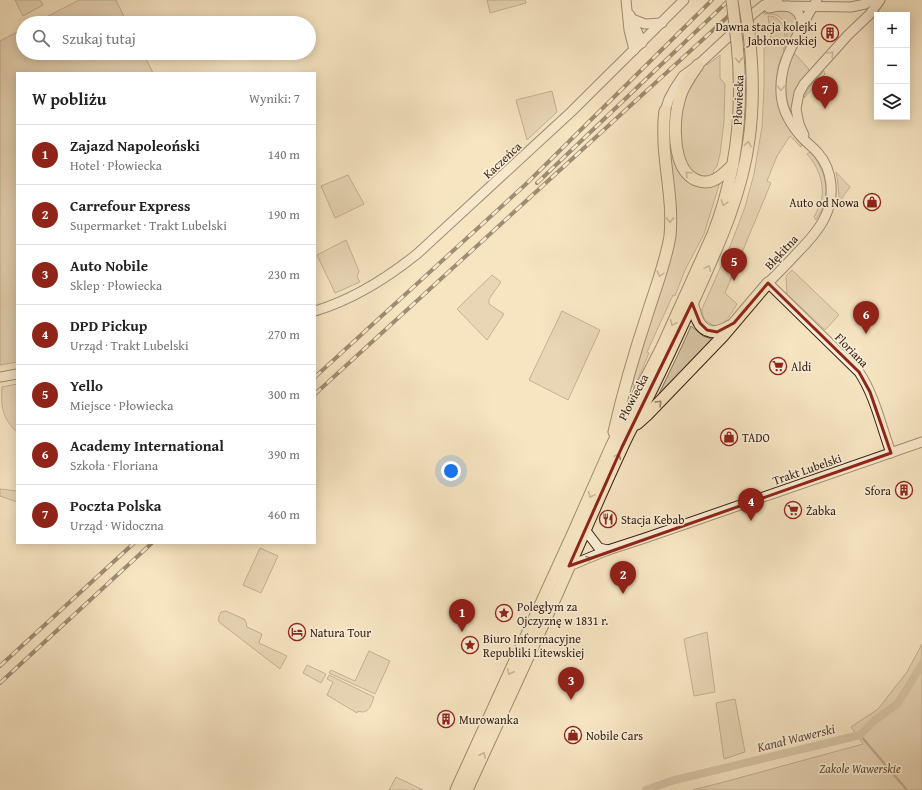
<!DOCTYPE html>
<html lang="pl">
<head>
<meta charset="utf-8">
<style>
	:root { --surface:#fff; --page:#f6f6f6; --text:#222; --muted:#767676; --line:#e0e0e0; --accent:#8f2418 }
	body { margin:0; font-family:"Gentium Book Plus",serif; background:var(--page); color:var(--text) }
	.controls { position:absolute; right:12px; top:12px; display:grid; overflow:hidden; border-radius:0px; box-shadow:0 2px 10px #0003 }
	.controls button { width:36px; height:36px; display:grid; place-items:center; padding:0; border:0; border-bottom:1px solid var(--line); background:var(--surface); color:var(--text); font:20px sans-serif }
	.you { position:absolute; left:451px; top:471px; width:14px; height:14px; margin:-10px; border:3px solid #fff; border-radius:50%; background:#1a73e8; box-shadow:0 0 0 6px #1a73e833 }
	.badge { display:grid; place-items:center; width:26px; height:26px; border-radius:50%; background:var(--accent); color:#fff; font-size:13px; font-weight:700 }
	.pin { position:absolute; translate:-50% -33px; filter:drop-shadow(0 1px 2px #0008) }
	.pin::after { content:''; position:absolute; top:21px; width:14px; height:12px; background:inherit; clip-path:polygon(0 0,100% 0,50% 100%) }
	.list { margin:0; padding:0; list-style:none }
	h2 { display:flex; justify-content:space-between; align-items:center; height:52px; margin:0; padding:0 16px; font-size:17px }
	h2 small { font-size:13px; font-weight:400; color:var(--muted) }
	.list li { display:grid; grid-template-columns:26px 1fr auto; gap:12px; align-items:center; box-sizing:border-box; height:60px; padding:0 16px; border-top:1px solid var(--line) }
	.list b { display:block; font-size:15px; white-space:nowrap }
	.list p { margin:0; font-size:13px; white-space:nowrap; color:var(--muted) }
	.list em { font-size:13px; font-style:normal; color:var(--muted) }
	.icon { flex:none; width:22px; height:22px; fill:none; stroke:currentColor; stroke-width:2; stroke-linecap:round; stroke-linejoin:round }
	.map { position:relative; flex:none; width:922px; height:790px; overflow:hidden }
	.search { position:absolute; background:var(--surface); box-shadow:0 2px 10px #0003; left:16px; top:16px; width:300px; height:44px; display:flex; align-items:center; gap:10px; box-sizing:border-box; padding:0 14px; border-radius:22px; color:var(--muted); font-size:15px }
	.panel { position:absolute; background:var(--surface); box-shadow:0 2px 10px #0003; left:16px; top:72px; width:300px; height:472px; border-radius:0px }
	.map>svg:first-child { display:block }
	.green { fill:#d6c4a4; stroke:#86725c }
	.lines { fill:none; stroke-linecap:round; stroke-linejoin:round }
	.stream { stroke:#826e58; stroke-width:2.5 }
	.canal { stroke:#b5a286; stroke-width:8 }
	.secondary-casing { stroke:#352113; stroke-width:11 }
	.primary-casing { stroke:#352113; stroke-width:13 }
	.secondary { stroke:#faeed7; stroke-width:9 }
	.primary { stroke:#f7e5c2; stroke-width:11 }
	.rail-casing { stroke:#352113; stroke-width:4 }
	.rail { stroke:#faeed7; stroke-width:2.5; stroke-dasharray:8; stroke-linecap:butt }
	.primary-bridge-casing { stroke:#352113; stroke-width:13; stroke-linecap:butt }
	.primary-bridge { stroke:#f7e5c2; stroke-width:11 }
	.oneway { stroke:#a1927f }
	.oneway2 { stroke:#96836a }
	.marked { fill:none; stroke:#8f2418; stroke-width:3; stroke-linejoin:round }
	.labels { text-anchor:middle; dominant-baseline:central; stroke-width:3.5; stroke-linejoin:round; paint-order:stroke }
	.poi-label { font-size:12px; fill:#352113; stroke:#faeed7; text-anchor:start }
	.street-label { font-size:12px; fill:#352113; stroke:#faeed7 }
	.park-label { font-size:12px; font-style:italic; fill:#5d4a37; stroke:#faeed7 }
	.water-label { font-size:13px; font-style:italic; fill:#624e3b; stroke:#faeed7 }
</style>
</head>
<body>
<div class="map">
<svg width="922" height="790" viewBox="0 0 922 790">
	<rect width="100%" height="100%" fill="#f7e5c2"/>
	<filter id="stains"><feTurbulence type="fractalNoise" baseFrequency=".005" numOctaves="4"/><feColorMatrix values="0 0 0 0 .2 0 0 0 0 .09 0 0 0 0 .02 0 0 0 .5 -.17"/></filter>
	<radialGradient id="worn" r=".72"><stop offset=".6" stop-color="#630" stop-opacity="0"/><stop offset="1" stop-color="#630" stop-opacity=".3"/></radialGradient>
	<g class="green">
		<polygon points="15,0 40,0 43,5 23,16"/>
		<polygon points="79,0 116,0 127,23 35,23"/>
		<polygon points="487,0 525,0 526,3 490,13"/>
		<path d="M779,8L793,12L798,22V27L788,45C786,27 787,12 764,14V12Z"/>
		<path d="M768,16C780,16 783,24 785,35C786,41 786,45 783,50L785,52L782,57H781C770,93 778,116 802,144L801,147L790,136L777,156L767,181L771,183L725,293L737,304C731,314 722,332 709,323C704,320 702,315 702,309L731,244L745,207L754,174L762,127L764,87V49L771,41Z"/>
		<polygon points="23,29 23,53 143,53 153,73 17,73 17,362 0,365 0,41"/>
		<path d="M791,54H795L808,68L809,71C799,83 791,96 792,112H791C782,93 786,73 791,54Z"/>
		<path d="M720,55V78L725,84L724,121L720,154L717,166L713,171L714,174C711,175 708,177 705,177C698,177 689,170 686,164C679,148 680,113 684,97C687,85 697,73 706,64L707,65Z"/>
		<path d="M824,71L825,74L804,98C808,86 816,79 824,71Z"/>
		<polygon points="552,91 557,112 527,140 516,100"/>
		<polygon points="674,98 675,161 678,172 685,179 692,184 720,182 704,234 685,270 675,296 673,295 647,352 649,353 634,388 633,387 634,378 670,256 667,139 668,116"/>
		<path d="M810,152C823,166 831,190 823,208C821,212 818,216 816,220L814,217C817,211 821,204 822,197C824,181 817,165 807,154Z"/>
		<polygon points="836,172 850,187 841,199 839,197 838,184"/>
		<polygon points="348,175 364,204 335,218 321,186"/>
		<polygon points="346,240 359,271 357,277 360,282 335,293 317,255"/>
		<polygon points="792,270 839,315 825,330 787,294 786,276"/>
		<polygon points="492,275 501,282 489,299 489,304 504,314 487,340 457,309"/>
		<polygon points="562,311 600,330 568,400 529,380"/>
		<polygon points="691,326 703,336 714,340 658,396 683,344"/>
		<path d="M17,384V432C2,418 1,407 2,387Z"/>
		<polygon points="0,489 17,491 17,502 0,496"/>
		<polygon points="260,548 278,556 261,593 243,585"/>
		<path d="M226,611L244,619L246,622L247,627L262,634L259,643L287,656L280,669L219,622C218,618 219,616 221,612Z"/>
		<polygon points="707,632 715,692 694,696 684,639"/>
		<polygon points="922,644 922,790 693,790 735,779 863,744 851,727 878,709 907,672"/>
		<polygon points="369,651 390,661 375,694 329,673 331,670 355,681"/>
		<polygon points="307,665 326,674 321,683 303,673"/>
		<path d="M329,675L374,697C371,705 369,715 358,711L357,713L327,695L333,682L327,679Z"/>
		<polygon points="735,699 745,752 724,759 716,703"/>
		<polygon points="396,777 423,790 389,790"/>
	</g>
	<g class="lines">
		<polyline class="stream" points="860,735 907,790"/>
		<polyline class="canal" points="646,790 671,781 860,735 874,721 897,704 905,692 922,664"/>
		<g class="secondary-casing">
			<g id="secondary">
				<polyline points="626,0 629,30 634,50"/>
				<path d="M817,0C810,10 805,21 799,32C790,50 781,66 781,87C780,104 788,121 799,134C804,141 812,146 818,153C833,170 835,197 825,217C819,230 808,242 797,253C788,263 778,273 768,283L859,372C875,396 881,426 891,453"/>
				<path d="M787,6C799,10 800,15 803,26"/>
				<polyline points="769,8 779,6 851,7 865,4 871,0"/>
				<polyline points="630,15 642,43"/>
				<polyline points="632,19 645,24 662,23"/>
				<polyline points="665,111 669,99 675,88 683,76 698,65 754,13 764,5 778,0"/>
				<polyline points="804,135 799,124 796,109 799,93 804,84 848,35 870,14 880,0"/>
				<path d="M315,311C352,300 387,278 417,254L571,112L684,0"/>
				<polyline points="0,377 17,374"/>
				<polyline points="586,531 599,548 608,550"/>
				<polyline points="569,566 608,550 645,538 922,442"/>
			</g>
		</g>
		<g class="primary-casing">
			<g id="primary">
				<path d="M698,65C691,75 683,86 680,97C673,119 671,169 696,180C701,182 708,183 714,180C721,177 727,170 733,165"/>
				<path d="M692,303C694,308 695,314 697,319C704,335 717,334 730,326"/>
				<polyline points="637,424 647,415 723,336 768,283"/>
				<path d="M614,432C623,392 635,351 648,312C656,287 666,261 670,236C673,205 666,175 664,144C664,133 663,122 665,111"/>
				<path d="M456,790L574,531L611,447L662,347L713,234C737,172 744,110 737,43"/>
				<path d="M467,790C497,724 528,658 558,592C579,545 599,497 621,450C629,431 640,413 649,395C666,361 682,326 698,291C720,242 742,193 749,140C754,104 753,69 749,33"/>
			</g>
		</g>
		<use href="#secondary" class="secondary"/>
		<use href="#primary" class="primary"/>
		<g class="rail-casing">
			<g id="rail">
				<polyline points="537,183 729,0"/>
				<polyline points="315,377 525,185 712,0"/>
				<polyline points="315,394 746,0"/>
				<polyline points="0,666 134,543"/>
				<polyline points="0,683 152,543"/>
			</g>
		</g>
		<use href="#rail" class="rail"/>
		<g class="primary-bridge-casing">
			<g id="primary-bridge">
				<polyline points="732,0 737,43"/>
				<polyline points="744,0 749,33"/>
			</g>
		</g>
		<use href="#primary-bridge" class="primary-bridge"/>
	</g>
	<defs><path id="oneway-chevron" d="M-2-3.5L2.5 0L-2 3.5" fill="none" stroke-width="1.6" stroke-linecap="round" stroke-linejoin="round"/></defs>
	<g class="oneway">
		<use href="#oneway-chevron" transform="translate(831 54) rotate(-47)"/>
		<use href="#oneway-chevron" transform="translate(781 88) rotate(90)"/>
		<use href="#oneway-chevron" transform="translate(589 559) rotate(-21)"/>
	</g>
	<g class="oneway2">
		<use href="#oneway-chevron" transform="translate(739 60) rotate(86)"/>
		<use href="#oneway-chevron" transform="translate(748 144) rotate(-81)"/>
		<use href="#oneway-chevron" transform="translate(688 174) rotate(-134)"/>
		<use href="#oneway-chevron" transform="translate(724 203) rotate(107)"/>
		<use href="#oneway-chevron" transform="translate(670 220) rotate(90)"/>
		<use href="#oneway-chevron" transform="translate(708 268) rotate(-66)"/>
		<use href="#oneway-chevron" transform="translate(660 274) rotate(107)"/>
		<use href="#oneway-chevron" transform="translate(673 323) rotate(114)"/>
		<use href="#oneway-chevron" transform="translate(659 403) rotate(-46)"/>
		<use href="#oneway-chevron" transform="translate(618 456) rotate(-66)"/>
		<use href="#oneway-chevron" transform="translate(591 495) rotate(114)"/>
		<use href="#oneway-chevron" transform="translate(510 672) rotate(115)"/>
		<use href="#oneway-chevron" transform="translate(483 755) rotate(-65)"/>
	</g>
	<path d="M0 0H922V790H0ZM768,283L859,372L870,392L891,453L569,566L622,447L692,303L700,323L707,330L717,332L734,323Z" fill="#f7e5c2" fill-opacity=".55" fill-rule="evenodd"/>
	<path class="marked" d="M768,283L859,372L870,392L891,453L569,566L622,447L692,303L700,323L707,330L717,332L734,323Z"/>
	<defs>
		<g id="building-ring" transform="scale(0.9)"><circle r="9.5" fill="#faeed7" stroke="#8f2418" stroke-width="1.5"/><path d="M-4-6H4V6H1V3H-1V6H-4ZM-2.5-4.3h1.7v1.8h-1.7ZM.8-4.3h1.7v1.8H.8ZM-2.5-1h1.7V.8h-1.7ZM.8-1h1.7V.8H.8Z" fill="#8f2418"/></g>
		<g id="shop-ring" transform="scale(0.9)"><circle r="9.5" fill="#faeed7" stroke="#8f2418" stroke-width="1.5"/><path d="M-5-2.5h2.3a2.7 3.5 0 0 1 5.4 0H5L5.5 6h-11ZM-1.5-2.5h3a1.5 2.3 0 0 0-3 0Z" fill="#8f2418"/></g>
		<g id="supermarket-ring" transform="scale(0.9)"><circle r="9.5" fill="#faeed7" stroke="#8f2418" stroke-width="1.5"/><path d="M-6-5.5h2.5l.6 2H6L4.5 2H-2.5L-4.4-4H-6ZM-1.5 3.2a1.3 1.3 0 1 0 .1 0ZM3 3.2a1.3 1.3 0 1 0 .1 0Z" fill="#8f2418"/></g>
		<g id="restaurant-ring" transform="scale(0.9)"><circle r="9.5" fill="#faeed7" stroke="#8f2418" stroke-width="1.5"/><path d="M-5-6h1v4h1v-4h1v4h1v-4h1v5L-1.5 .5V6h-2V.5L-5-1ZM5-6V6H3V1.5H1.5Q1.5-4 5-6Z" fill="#8f2418"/></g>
		<g id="sight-ring" transform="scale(0.9)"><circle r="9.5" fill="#faeed7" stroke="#8f2418" stroke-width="1.5"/><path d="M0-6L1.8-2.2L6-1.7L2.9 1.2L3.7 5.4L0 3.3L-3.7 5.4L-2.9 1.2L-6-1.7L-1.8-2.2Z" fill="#8f2418"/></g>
		<g id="hotel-ring" transform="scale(0.9)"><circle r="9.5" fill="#faeed7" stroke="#8f2418" stroke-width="1.5"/><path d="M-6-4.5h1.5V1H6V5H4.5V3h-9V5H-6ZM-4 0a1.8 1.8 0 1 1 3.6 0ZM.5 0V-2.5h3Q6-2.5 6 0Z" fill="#8f2418"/></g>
	</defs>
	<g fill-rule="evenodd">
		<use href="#building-ring" x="830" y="33"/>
		<use href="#shop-ring" x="872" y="202"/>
		<use href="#supermarket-ring" x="778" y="366"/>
		<use href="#shop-ring" x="729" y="437"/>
		<use href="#building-ring" x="904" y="490"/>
		<use href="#supermarket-ring" x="793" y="510"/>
		<use href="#restaurant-ring" x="608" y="519"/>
		<use href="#sight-ring" x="504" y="613"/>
		<use href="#hotel-ring" x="297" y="632"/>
		<use href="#sight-ring" x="470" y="645"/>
		<use href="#building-ring" x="446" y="719"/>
		<use href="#shop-ring" x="573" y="735"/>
	</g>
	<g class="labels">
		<g class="poi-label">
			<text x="817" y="26" text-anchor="end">Dawna stacja kolejki<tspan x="817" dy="14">Jabłonowskiej</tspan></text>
			<text x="859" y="202" text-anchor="end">Auto od Nowa</text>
			<text x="791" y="366">Aldi</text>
			<text x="742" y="437">TADO</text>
			<text x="891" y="490" text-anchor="end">Sfora</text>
			<text x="806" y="510">Żabka</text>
			<text x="621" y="519">Stacja Kebab</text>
			<text x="517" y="606">Poległym za<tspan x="517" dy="14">Ojczyznę w 1831 r.</tspan></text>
			<text x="310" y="632">Natura Tour</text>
			<text x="483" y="638">Biuro Informacyjne<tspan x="483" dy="14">Republiki Litewskiej</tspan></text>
			<text x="459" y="719">Murowanka</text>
			<text x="586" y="735">Nobile Cars</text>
		</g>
		<g class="street-label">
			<text transform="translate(738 100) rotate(-88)">Płowiecka</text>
			<text transform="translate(502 160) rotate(-43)">Kaczeńca</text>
			<text transform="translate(781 252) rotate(-47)">Błękitna</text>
			<text transform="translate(852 350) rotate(46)">Floriana</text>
			<text transform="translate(633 397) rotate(-62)">Płowiecka</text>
			<text transform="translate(807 469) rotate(-19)">Trakt Lubelski</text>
		</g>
		<g class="park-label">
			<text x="860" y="768">Zakole Wawerskie</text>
		</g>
		<g class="water-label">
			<text transform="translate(796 738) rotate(-14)">Kanał Wawerski</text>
		</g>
	</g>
	<rect width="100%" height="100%" filter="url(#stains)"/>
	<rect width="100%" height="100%" fill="url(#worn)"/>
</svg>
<div class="controls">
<button>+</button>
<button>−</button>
<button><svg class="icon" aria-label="layers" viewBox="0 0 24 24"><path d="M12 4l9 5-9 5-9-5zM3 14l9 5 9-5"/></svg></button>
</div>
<div class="you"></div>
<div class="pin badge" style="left:462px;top:632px">1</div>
<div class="pin badge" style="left:623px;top:594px">2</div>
<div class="pin badge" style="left:571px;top:700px">3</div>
<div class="pin badge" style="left:751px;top:521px">4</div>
<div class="pin badge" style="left:734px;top:281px">5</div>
<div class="pin badge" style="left:866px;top:334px">6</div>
<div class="pin badge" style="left:825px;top:109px">7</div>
<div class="search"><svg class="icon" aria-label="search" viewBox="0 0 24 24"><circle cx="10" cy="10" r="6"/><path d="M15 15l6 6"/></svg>Szukaj tutaj</div>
<section class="panel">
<h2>W pobliżu<small>Wyniki: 7</small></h2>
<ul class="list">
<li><span class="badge">1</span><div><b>Zajazd Napoleoński</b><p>Hotel · Płowiecka</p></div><em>140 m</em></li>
<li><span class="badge">2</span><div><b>Carrefour Express</b><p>Supermarket · Trakt Lubelski</p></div><em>190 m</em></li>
<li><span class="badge">3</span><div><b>Auto Nobile</b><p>Sklep · Płowiecka</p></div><em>230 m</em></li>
<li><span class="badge">4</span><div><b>DPD Pickup</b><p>Urząd · Trakt Lubelski</p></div><em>270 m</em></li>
<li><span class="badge">5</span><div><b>Yello</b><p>Miejsce · Płowiecka</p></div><em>300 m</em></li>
<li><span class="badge">6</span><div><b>Academy International</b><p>Szkoła · Floriana</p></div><em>390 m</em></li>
<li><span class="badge">7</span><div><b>Poczta Polska</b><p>Urząd · Widoczna</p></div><em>460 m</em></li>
</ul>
</section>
</div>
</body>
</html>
